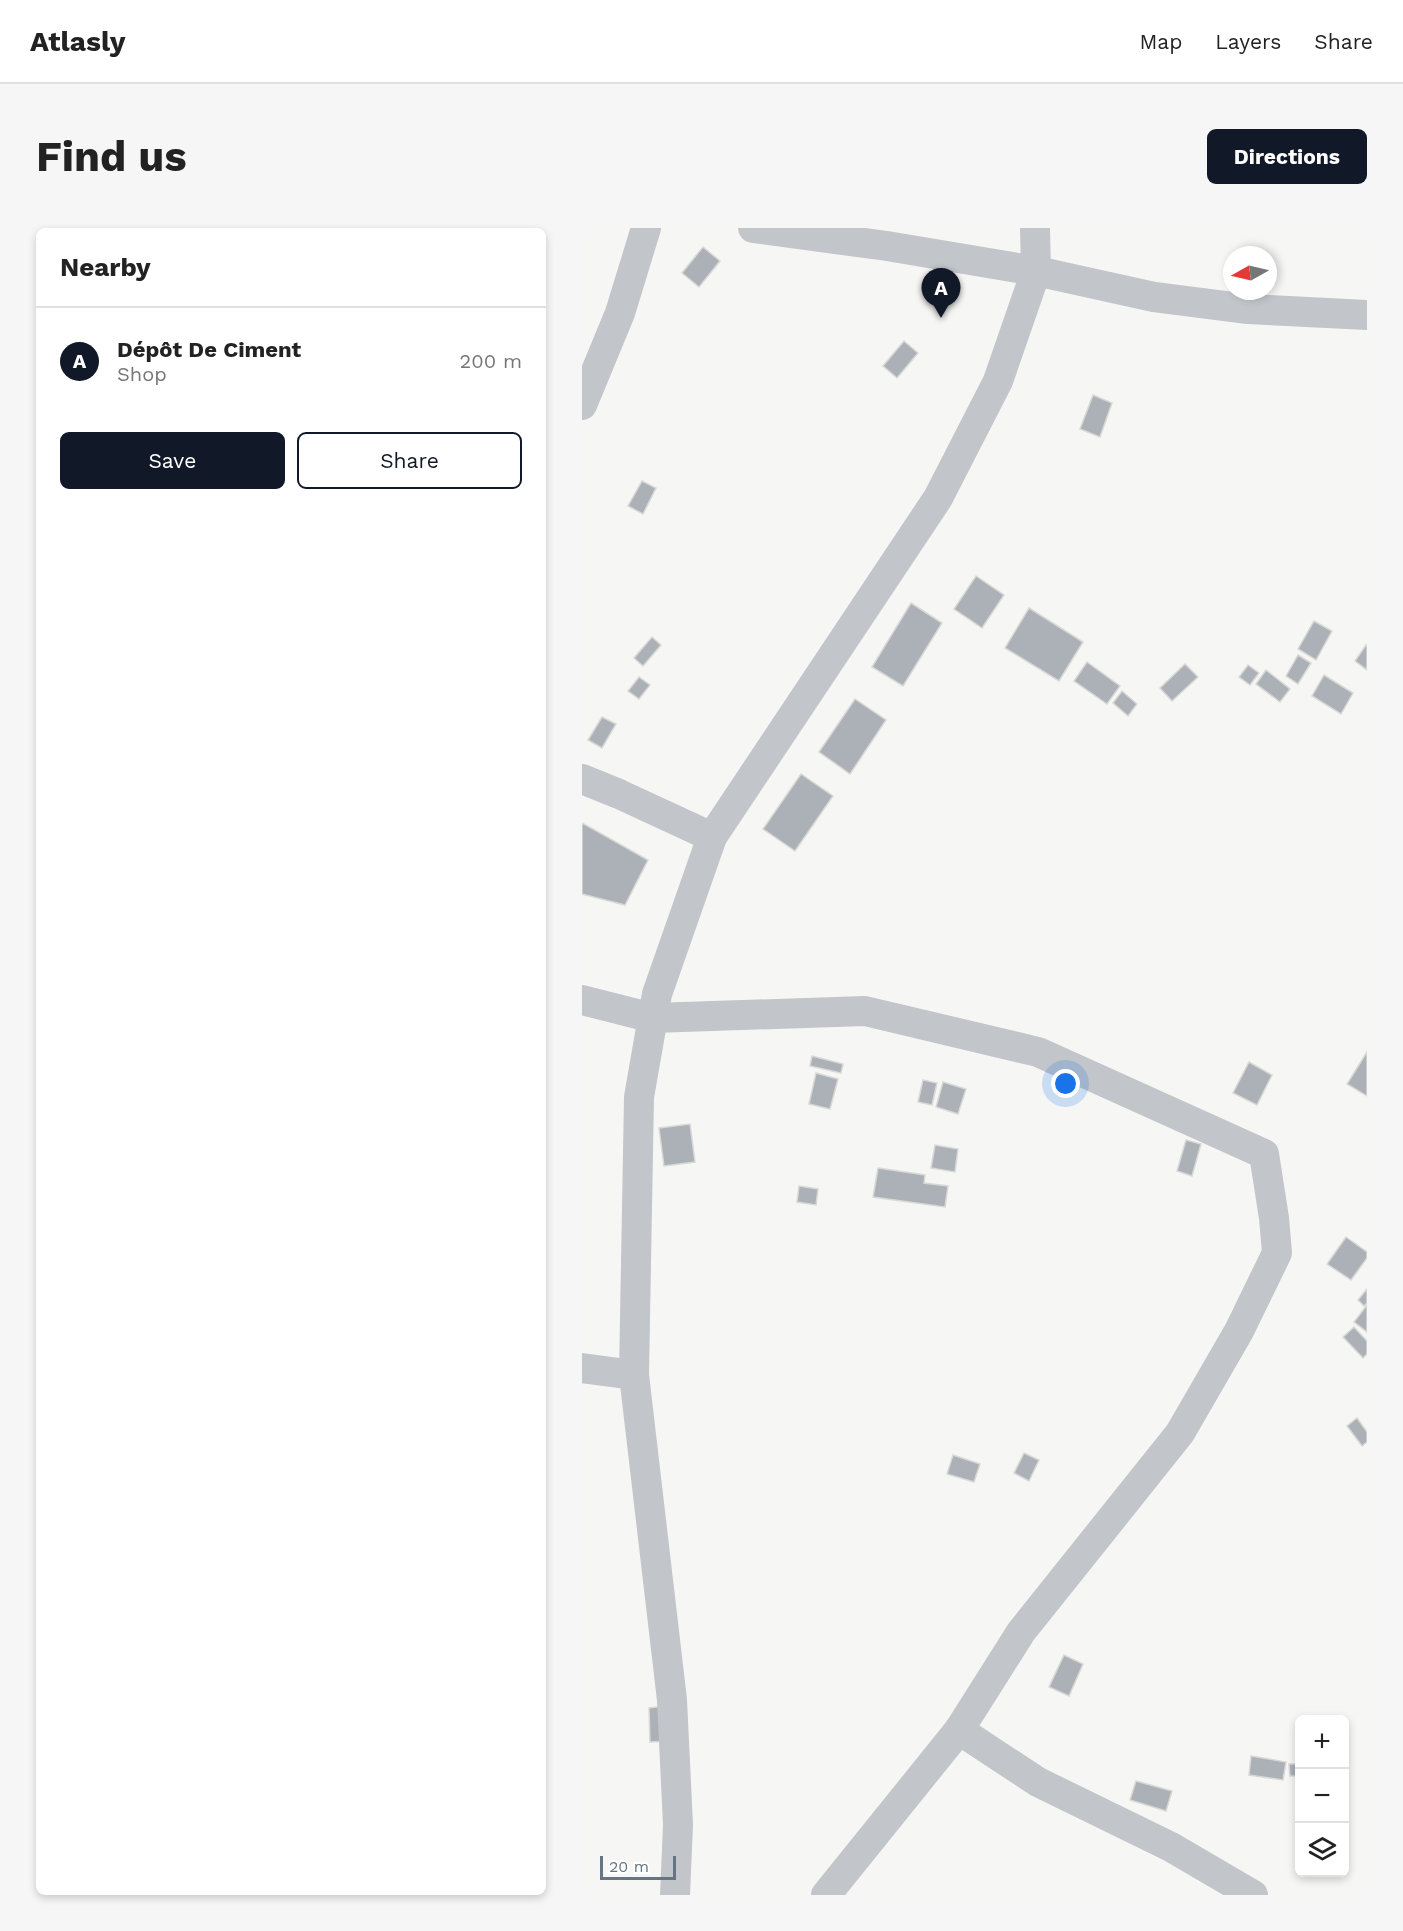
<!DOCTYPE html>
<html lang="en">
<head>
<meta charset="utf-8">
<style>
	:root { --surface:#fff; --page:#f6f6f6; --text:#222; --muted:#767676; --line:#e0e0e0; --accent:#111827 }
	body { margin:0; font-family:"Work Sans",sans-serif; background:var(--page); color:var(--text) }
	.controls { position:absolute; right:18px; bottom:18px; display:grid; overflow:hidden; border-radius:9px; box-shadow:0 3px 9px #0003 }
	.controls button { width:54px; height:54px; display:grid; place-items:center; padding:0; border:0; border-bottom:2px solid var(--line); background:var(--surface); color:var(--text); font:30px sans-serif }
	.compass { position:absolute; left:641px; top:18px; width:54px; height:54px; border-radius:50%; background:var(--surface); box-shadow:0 3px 9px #0003; rotate:262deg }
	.scale { position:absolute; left:18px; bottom:15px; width:76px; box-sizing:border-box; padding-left:6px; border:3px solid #677483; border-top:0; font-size:16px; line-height:21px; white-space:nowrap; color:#677483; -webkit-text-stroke:4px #fff; paint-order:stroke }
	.you { position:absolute; left:484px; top:856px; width:21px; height:21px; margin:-15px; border:4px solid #fff; border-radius:50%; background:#1a73e8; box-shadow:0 0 0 9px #1a73e833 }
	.badge { display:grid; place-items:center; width:39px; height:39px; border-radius:50%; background:var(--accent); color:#fff; font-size:20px; font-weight:700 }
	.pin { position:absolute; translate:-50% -50px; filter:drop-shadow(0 2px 3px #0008) }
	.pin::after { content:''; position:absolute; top:32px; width:21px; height:18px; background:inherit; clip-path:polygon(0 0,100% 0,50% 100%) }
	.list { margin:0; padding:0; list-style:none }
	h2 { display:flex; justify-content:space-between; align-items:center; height:78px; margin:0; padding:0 24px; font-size:26px }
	h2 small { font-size:20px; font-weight:400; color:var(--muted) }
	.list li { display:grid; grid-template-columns:39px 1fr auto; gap:18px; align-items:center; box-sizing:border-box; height:108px; padding:0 24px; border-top:2px solid var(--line) }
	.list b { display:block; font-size:22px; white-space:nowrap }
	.list p { margin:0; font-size:20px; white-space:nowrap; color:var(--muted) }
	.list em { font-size:20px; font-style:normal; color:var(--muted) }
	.actions { display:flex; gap:12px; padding:18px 24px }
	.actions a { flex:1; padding:14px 0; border:2px solid var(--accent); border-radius:9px; text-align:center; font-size:21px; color:var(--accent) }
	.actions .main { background:var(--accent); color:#fff }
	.icon { flex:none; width:33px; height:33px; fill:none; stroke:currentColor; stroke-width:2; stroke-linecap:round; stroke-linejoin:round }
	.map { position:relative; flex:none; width:785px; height:1667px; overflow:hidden; border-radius:9px }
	header { display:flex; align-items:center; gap:36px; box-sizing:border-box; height:84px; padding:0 30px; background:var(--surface); border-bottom:2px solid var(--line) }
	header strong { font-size:28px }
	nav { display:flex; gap:33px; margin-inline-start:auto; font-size:21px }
	.intro { display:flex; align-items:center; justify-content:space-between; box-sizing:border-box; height:144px; padding:0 36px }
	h1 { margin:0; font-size:42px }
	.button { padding:15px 27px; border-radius:9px; background:var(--accent); color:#fff; font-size:21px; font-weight:700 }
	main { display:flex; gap:36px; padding:0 36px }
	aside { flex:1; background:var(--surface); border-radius:9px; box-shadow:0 3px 9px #0003 }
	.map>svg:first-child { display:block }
	.building { fill:#abb1b7; stroke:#d8d8d6; stroke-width:1.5 }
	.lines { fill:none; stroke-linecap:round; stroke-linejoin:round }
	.minor { stroke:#c2c5c9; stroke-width:30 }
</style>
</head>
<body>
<header>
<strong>Atlasly</strong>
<nav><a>Map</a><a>Layers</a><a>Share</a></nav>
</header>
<div class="intro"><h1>Find us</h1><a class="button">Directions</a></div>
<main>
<aside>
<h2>Nearby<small></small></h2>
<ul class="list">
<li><span class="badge">A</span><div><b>Dépôt De Ciment</b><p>Shop</p></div><em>200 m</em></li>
</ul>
<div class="actions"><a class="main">Save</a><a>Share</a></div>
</aside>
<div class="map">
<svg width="785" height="1667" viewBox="0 0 785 1667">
	<rect width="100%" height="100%" fill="#f6f7f4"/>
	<g class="building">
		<polygon points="121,19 138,33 117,59 100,45"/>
		<polygon points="322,113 336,125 315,150 301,138"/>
		<polygon points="511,167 530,175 518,209 498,201"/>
		<polygon points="60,253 74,260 61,286 46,278"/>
		<polygon points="394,348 422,367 400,400 372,381"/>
		<polygon points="329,375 360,395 321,458 290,439"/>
		<polygon points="447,380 501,414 477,453 423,420"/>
		<polygon points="732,393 750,403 734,432 716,421"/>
		<polygon points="70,409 79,417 61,438 52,430"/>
		<polygon points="784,417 785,417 785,442 773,433"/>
		<polygon points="716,427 729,435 716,456 704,448"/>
		<polygon points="505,434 538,458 525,476 492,453"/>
		<polygon points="603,436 616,449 590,473 578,460"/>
		<polygon points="666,437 677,445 668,457 657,449"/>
		<polygon points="684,442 708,461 698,474 674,456"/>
		<polygon points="742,447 771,465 759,486 730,468"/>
		<polygon points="57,449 68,457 57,471 46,463"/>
		<polygon points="540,463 555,476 546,488 531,475"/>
		<polygon points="273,471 304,492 268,546 237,524"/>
		<polygon points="20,489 34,496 20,520 6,512"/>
		<polygon points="219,546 251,568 213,623 181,601"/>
		<polygon points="0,595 66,632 43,677 0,666"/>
		<polygon points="785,824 785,868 765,856"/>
		<polygon points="230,828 261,836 259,845 228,838"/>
		<polygon points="667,834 690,847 675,877 651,865"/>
		<polygon points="234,845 256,851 248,881 227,876"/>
		<polygon points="341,852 355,855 350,877 336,874"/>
		<polygon points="361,854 384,861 376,886 354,879"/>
		<polygon points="108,896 113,934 82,938 77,900"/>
		<polygon points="604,912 619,916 610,948 595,943"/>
		<polygon points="353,917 376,921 373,944 349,940"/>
		<polygon points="296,940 343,947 342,955 366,958 363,979 291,969"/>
		<polygon points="217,958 236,961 234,977 215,974"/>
		<polygon points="764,1009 785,1024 785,1030 769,1052 745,1036"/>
		<polygon points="785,1061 785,1075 782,1078 776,1072"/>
		<polygon points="785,1077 785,1104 772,1094"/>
		<polygon points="772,1099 785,1113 785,1126 781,1130 761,1109"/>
		<polygon points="775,1190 785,1204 785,1214 780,1218 765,1198"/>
		<polygon points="442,1225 457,1232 447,1253 432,1245"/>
		<polygon points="371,1227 398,1236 392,1254 365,1246"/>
		<polygon points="482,1427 501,1436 487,1468 467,1459"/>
		<polygon points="85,1478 87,1513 68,1514 67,1480"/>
		<polygon points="669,1528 704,1534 701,1552 667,1547"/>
		<polygon points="707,1536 718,1536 718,1548 708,1548"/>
		<polygon points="554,1553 590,1563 584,1583 548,1572"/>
	</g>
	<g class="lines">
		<g class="minor">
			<polyline points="171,0 305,18 454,43 572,69 666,81 785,87"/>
			<polyline points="0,177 38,85 64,0"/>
			<polyline points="0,551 37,566 130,609"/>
			<polyline points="0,772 71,790 283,783 456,824 682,926 692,990 695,1025 657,1103 598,1205 439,1404 377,1502 244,1667"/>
			<polyline points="0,1140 52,1147"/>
			<polyline points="377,1502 456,1554 589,1619 671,1667"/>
			<polyline points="93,1667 96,1597 90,1472 52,1147 57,869 75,766 130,609 356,270 416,153 454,43 453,0"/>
		</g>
	</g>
</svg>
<div class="controls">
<button>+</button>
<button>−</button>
<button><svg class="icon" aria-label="layers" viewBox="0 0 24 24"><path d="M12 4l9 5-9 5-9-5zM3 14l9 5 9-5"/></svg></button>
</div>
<svg class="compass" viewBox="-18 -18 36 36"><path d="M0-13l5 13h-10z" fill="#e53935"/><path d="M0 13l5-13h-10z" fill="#767676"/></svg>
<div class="scale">20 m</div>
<div class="you"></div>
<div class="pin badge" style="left:359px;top:90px">A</div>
</div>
</main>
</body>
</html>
